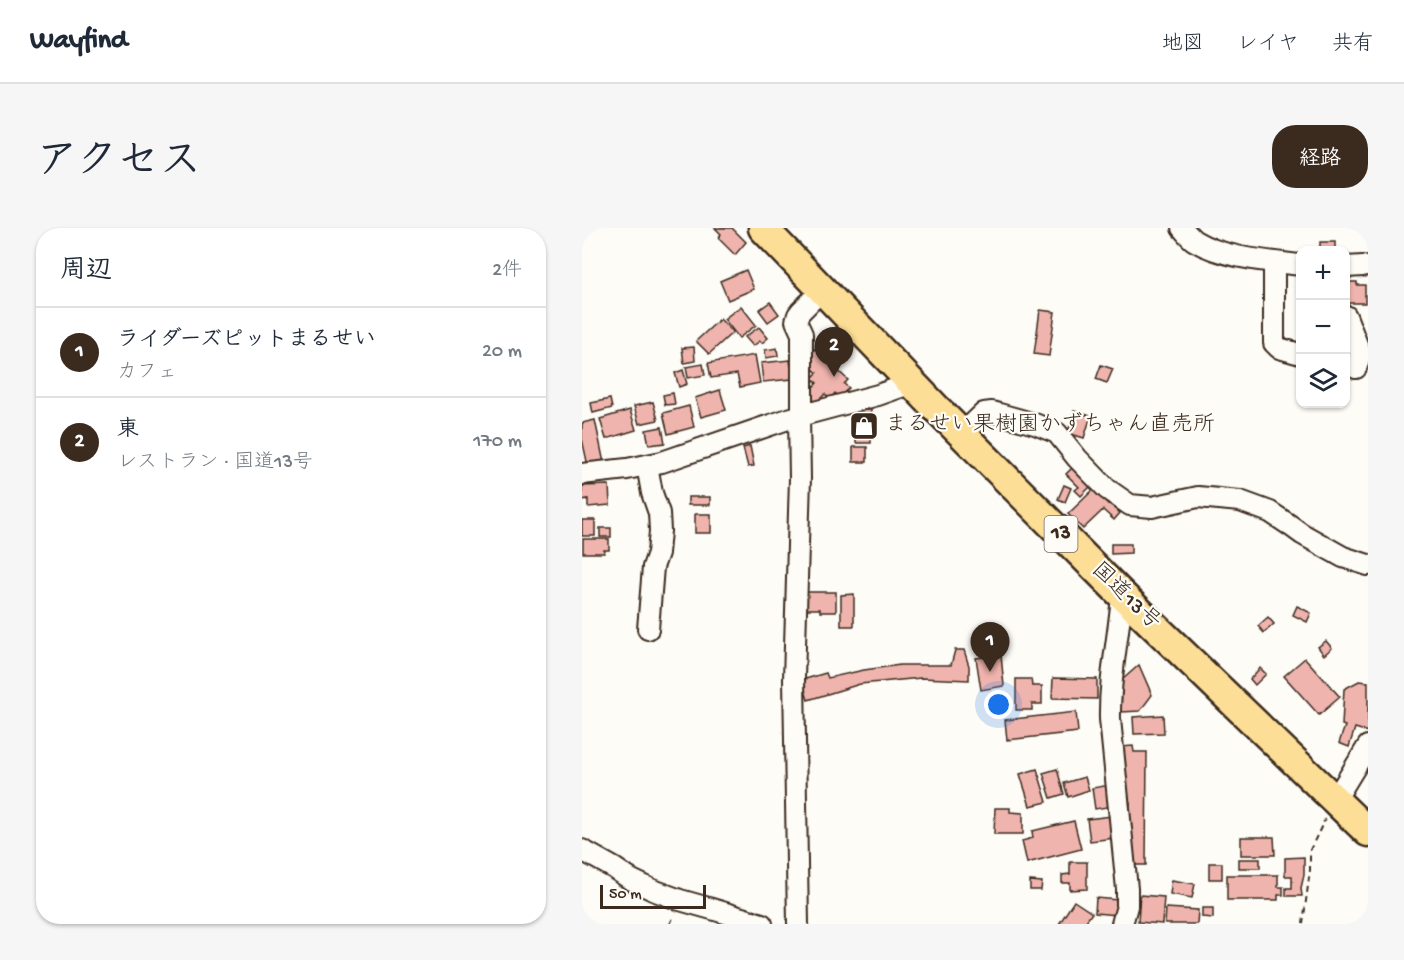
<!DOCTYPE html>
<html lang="ja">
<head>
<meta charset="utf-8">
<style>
	:root { --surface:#fff; --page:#f6f6f7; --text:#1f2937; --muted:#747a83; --line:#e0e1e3; --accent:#3b2a1e }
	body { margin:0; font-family:"Gochi Hand","Klee One",sans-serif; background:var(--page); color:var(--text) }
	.controls { position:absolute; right:18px; top:18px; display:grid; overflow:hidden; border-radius:12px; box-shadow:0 2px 4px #0004 }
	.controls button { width:54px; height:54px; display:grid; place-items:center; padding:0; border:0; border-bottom:2px solid var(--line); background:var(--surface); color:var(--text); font:30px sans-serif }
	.scale { position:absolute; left:18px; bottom:15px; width:106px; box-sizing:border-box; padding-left:6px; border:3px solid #3b2a1e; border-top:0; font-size:16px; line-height:21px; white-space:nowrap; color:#3b2a1e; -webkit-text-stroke:4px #fdfcf7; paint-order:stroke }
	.you { position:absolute; left:417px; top:477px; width:21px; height:21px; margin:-15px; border:4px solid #fff; border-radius:50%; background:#1a73e8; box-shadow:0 0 0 9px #1a73e833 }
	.badge { display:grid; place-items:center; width:39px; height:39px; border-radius:50%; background:var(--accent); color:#fff; font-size:20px; font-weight:700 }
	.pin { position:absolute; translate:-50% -50px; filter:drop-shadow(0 2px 3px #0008) }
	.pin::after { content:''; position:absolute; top:32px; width:21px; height:18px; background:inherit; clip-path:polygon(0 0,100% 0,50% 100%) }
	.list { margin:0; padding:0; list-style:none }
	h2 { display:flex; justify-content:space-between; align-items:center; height:78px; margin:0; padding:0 24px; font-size:26px }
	h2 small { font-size:20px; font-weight:400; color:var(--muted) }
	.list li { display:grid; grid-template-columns:39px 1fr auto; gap:18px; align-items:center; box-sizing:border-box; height:90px; padding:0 24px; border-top:2px solid var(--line) }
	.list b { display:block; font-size:22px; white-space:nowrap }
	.list p { margin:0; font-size:20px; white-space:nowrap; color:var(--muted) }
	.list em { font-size:20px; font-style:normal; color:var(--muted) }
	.icon { flex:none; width:33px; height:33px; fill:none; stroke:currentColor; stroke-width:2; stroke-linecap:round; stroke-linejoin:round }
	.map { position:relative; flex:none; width:786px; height:696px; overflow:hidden; border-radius:24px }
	header { display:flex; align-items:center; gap:36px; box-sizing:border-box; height:84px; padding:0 30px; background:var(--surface); border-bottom:2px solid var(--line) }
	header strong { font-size:28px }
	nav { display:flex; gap:33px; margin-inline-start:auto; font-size:21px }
	.intro { display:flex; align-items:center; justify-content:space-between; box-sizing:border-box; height:144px; padding:0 36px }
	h1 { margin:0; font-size:42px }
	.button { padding:15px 27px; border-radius:24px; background:var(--accent); color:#fff; font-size:21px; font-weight:700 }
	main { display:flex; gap:36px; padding:0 36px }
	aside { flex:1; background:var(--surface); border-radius:24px; box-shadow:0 2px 4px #0004 }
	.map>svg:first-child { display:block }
	.building { fill:#efb4ad; stroke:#3b2a1e; stroke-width:1.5 }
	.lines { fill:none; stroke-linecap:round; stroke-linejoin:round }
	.minor-casing { stroke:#3b2a1e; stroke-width:24 }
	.highway-casing { stroke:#3b2a1e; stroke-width:33 }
	.path { stroke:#3b2a1e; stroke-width:2; stroke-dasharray:6 4.5; stroke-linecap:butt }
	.minor { stroke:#fdfcf7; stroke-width:20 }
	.highway { stroke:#fdde96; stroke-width:28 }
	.labels { text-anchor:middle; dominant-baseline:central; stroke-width:4.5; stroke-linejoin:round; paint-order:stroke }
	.shield { fill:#fdfcf7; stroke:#75695f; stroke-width:1.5 }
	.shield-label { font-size:21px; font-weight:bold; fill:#3b2a1e }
	.poi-label { font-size:22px; fill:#3b2a1e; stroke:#fdfcf7; text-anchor:start }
	.street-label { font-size:22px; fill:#3b2a1e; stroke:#fdfcf7 }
</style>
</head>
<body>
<header>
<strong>Wayfind</strong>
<nav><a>地図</a><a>レイヤ</a><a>共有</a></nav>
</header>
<div class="intro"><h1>アクセス</h1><a class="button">経路</a></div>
<main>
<aside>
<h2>周辺<small>2件</small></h2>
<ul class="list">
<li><span class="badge">1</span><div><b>ライダーズピットまるせい</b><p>カフェ</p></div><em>20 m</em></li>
<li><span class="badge">2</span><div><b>東</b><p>レストラン · 国道13号</p></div><em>170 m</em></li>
</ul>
</aside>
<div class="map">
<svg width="786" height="696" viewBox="0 0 786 696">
	<rect width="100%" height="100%" fill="#fdfcf7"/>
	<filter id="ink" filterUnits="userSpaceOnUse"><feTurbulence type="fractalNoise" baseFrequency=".0167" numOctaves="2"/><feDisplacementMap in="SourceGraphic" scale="12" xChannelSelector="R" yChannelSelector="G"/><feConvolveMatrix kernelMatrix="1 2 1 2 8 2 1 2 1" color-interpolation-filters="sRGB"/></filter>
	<g filter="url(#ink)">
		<g class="building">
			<polygon points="133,0 150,0 164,14 153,27 136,10 139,6"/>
			<rect x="738" y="14" width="15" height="8"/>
			<polygon points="164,42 172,61 146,72 138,53"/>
			<polygon points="766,54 775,54 775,57 783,57 783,75 764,75 764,57 766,57"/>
			<polygon points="188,74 197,86 186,94 177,82"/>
			<polygon points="159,78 174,97 157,110 142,91"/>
			<polygon points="458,82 473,84 467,128 452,126"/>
			<polygon points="138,91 151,104 127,126 114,113"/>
			<polygon points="177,99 186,110 180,115 178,113 171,118 163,109"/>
			<polygon points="239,115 251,126 248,129 253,133 249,136 266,152 262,156 267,160 257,169 253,165 248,171 243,166 237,172 226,175 227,163 235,155 230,150 235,145 227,136 231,132 226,128"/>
			<polygon points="112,119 113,133 102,135 100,120"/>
			<polygon points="195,120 196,128 184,130 183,122"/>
			<polygon points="173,127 178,155 158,159 155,146 129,150 126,135"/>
			<polygon points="208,132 210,151 181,154 179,135"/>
			<polygon points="121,136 123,147 106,150 104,139"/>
			<polygon points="519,137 531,141 525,155 514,151"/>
			<polygon points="101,142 105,156 97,159 93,145"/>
			<polygon points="138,162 144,182 119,189 113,170"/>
			<polygon points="91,165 93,176 83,177 81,167"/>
			<polygon points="28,171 30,180 11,185 9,175"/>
			<polygon points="71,174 76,192 57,196 52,178"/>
			<polygon points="107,178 112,199 86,206 81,185"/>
			<polygon points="48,182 54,202 24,211 18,191"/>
			<rect x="274" y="182" width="15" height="33"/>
			<polygon points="492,183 509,188 502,210 486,205"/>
			<polygon points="13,192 22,235 6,238 0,211 0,195"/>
			<polygon points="80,199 83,215 67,217 64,202"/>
			<polygon points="168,218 172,238 166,239 161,220"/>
			<rect x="271" y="219" width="14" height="15"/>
			<polygon points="491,239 509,258 499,268 493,262 497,259 484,246"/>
			<polygon points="27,257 28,277 6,279 6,271 0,272 0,258"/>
			<polygon points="482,257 489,260 483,274 476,271"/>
			<polygon points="512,261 526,276 528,275 538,285 532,292 521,282 501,301 486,286"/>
			<rect x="106" y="269" width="22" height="8"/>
			<rect x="113" y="286" width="16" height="19"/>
			<rect x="0" y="292" width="13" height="16"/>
			<rect x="18" y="300" width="11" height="9"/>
			<polygon points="1,311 27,311 27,322 22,322 22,325 1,325"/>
			<polygon points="529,316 549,316 549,325 529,326"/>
			<polygon points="222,364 254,364 254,384 238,384 238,381 222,381"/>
			<polygon points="272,366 272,398 259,398 259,367"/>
			<polygon points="715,378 729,385 725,394 711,387"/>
			<polygon points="686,389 692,396 682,405 676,398"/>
			<polygon points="744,413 750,420 742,427 736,419"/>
			<polygon points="373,422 382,422 387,438 387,452 339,450 278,456 226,472 220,452 244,445 246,450 282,442 318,437 369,437"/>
			<polygon points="419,427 422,458 399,462 394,430"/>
			<polygon points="723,430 758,469 737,487 702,448"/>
			<polygon points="557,437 570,467 558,483 539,484 540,452"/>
			<polygon points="678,440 684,446 673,457 668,451"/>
			<polygon points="471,450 515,451 515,471 470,470"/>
			<polygon points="434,451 449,451 450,458 460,458 460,476 450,476 450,482 434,482"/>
			<polygon points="777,453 786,454 786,504 773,500 767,519 757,515 763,498 760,497 762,461"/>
			<polygon points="494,484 496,504 425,512 423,492"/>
			<polygon points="581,487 582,505 552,506 551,489"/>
			<polygon points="551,518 552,524 565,524 564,637 548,637 548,574 541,574 539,519"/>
			<polygon points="455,541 465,574 448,578 438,546"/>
			<polygon points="475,541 482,566 469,570 461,545"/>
			<polygon points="503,549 507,562 486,569 482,555"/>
			<polygon points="528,557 531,578 513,581 510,560"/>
			<polygon points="413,580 428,580 428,584 441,585 441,606 412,606"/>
			<polygon points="530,588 533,610 508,613 505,591"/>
			<polygon points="492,593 499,621 445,635 440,613 451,610 450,603"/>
			<polygon points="659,609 692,609 693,627 659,627"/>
			<polygon points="722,629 722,647 719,660 720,668 704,668 704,660 710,660 710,648 703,648 703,630"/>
			<rect x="657" y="631" width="21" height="9"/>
			<polygon points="488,634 505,634 505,661 488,662 488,655 480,655 480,647 488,646"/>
			<rect x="627" y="635" width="13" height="16"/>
			<polygon points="645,647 696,647 696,659 701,659 701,667 696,667 696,672 645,672"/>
			<polygon points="590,652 613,656 610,670 588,666"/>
			<polygon points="448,653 460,654 459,662 448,662"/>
			<polygon points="558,667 582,669 580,696 556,694"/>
			<polygon points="514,670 536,672 535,687 513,685"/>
			<polygon points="492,673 510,685 502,696 477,696"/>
			<polygon points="584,680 616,682 615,696 583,696"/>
			<polygon points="620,680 631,680 631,690 620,689"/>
		</g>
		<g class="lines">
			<g class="minor-casing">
				<g id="minor">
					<path d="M600,0C604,4 608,10 613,13C641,30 686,33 718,37"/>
					<polyline points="692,34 692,115 697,120 718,126"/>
					<polyline points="764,39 781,38"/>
					<polyline points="764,88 778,124 777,131 774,140"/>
					<polyline points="220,187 220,106 214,93 216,87 219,83 240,62"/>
					<polyline points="380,206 402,185 410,184 453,196 475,205 495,230 525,261 548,277 570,279 616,269 658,273 688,284 709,298 720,306 761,329 786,337"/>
					<polyline points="65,237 70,265 77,285 78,303 76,325 71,339 66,401"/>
					<polyline points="0,246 45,241 80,234 206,191 296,167 330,155"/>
					<path d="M540,367C537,408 527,449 528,491L545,661V678L540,696"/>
					<polyline points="753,572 786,518"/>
					<polyline points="0,622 32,640 48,651 71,662 98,672 130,681 180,696"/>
					<polyline points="216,696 212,451 218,250 217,188"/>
				</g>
			</g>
			<g class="highway-casing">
				<polyline id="highway" points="181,0 354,180 540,367 786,604"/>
			</g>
			<g class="path">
				<polyline points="88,696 92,688"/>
				<polyline points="721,696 728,642 728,622 743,591"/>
			</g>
			<use href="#minor" class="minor"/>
			<use href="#highway" class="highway"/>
		</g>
	</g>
	<defs>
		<g id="shop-square" transform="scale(1.5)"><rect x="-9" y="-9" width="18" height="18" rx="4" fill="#3b2a1e" stroke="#fdfcf7"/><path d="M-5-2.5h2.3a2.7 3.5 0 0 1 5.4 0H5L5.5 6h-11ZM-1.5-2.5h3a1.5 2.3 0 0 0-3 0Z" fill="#fff"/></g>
	</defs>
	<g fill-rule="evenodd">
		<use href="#shop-square" x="282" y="198"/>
	</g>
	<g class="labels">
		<rect class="shield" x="462.5" y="288" width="33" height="36" rx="4.5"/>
		<g class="shield-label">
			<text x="479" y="306">13</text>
		</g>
		<g class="poi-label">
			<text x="303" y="198">まるせい果樹園かずちゃん直売所</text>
		</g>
		<g class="street-label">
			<text transform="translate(543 369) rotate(44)">国道13号</text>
		</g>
	</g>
</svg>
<div class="controls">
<button>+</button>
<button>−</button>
<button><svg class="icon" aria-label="layers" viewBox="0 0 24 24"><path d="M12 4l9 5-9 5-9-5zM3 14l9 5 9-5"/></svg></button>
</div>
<div class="scale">50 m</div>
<div class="you"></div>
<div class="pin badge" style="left:408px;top:444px">1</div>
<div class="pin badge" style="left:252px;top:149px">2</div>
</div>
</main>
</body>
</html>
